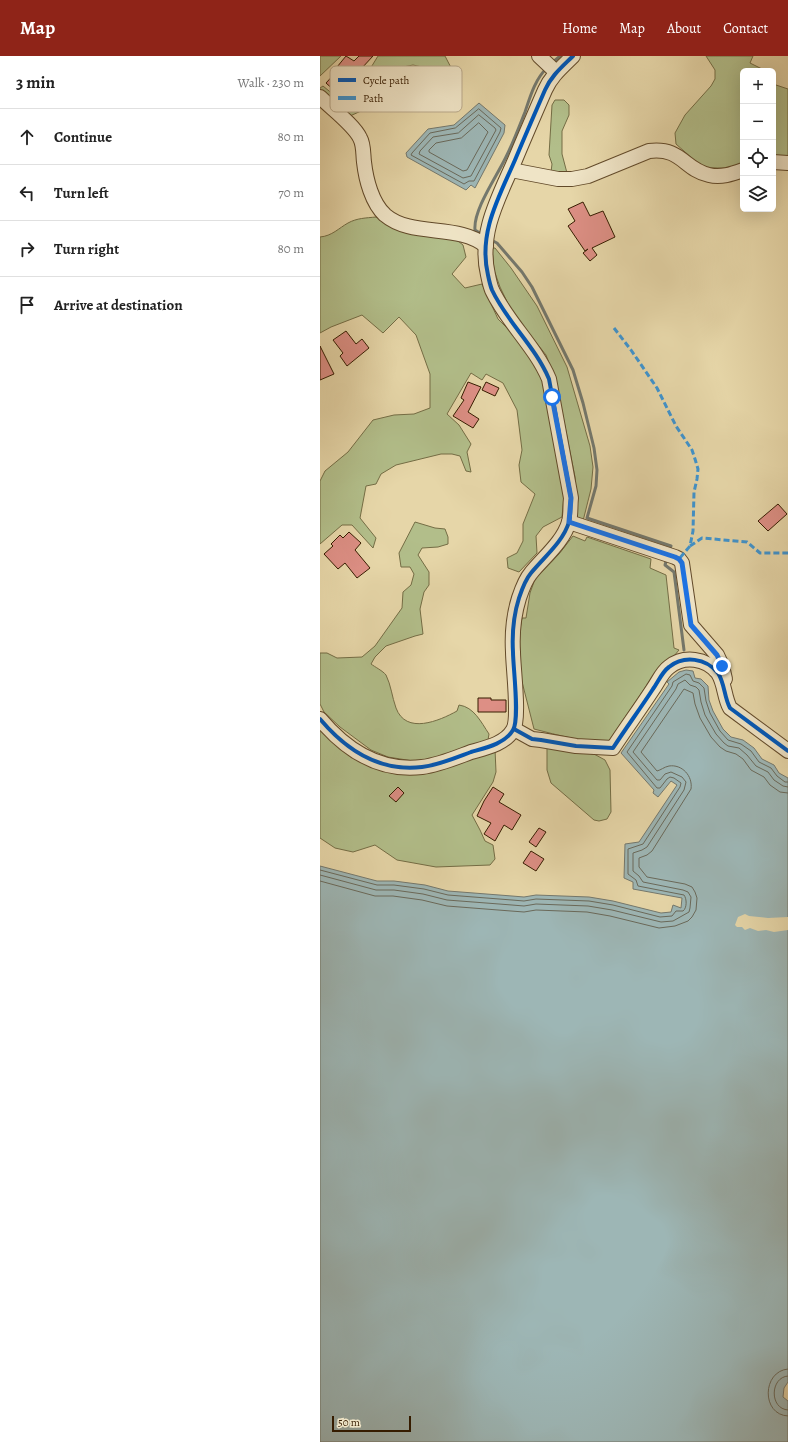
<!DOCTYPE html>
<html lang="en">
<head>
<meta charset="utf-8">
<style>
	:root { --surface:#fff; --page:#f2f2f2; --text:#222; --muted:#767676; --line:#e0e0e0; --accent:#8f2418 }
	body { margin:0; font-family:Alegreya,serif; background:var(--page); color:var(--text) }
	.controls { position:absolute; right:12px; top:12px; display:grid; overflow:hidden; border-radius:6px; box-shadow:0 4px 16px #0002 }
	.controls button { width:36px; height:36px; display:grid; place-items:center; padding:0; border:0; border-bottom:1px solid var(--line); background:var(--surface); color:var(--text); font:20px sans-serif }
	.scale { position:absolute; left:12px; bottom:10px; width:79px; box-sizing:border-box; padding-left:4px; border:2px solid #361c00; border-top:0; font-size:11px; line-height:14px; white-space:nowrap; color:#361c00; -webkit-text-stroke:3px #efe4c6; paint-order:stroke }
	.stop { position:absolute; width:12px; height:12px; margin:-9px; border:3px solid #1a73e8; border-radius:50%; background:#fff }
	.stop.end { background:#1a73e8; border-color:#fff; box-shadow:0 1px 4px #0008 }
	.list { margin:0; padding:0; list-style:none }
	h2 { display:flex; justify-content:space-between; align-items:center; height:52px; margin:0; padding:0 16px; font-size:17px }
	h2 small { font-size:13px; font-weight:400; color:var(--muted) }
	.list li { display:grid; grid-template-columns:26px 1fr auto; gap:12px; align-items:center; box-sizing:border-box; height:56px; padding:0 16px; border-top:1px solid var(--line) }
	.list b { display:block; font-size:15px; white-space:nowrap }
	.list em { font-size:13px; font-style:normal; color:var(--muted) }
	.icon { flex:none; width:22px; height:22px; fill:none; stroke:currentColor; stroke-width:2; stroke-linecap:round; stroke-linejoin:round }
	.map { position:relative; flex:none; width:468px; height:1386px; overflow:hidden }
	header { display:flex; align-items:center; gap:24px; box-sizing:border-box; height:56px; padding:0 20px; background:var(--accent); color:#fff }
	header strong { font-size:19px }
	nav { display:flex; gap:22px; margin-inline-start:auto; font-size:14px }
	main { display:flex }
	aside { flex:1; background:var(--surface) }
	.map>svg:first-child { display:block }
	.green { fill:#b2be8a; stroke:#746d45 }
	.water { fill:#9db6b5; stroke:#74786d }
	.pier { fill:#e6d6a8 }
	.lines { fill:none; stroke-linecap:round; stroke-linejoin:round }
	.shore { stroke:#6a695a; stroke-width:1 }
	.stream { stroke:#74786d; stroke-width:3 }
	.building { fill:#dd8f85; stroke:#361c00 }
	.minor-casing { stroke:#624a2a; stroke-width:16 }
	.minor { stroke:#efe4c6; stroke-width:14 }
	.quiet { stroke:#3e94d0; stroke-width:3; stroke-dasharray:6 3; stroke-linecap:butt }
	.cycleway-casing { stroke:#efe4c6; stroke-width:6 }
	.cycleway { stroke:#0057b8; stroke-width:4 }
	.route { stroke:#1a73e8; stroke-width:5 }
	.key { fill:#efe4c6; stroke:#b8a88b; stroke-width:1 }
	.key-label { font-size:11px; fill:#361c00 }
</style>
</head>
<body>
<header>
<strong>Map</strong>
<nav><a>Home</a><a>Map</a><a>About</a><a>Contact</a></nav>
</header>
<main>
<aside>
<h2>3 min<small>Walk · 230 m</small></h2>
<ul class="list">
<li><svg class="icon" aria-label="ahead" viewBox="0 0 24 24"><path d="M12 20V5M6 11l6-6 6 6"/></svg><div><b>Continue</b></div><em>80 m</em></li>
<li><svg class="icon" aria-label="left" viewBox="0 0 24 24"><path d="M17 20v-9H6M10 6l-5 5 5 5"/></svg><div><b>Turn left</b></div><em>70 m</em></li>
<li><svg class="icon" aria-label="right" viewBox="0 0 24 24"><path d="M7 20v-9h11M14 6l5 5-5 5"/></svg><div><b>Turn right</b></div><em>80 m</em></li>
<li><svg class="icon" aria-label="arrive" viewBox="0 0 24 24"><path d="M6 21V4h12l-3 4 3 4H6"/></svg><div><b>Arrive at destination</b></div></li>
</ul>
</aside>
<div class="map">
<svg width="468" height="1386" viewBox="0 0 468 1386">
	<rect width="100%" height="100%" fill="#e6d6a8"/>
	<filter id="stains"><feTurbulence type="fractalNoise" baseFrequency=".005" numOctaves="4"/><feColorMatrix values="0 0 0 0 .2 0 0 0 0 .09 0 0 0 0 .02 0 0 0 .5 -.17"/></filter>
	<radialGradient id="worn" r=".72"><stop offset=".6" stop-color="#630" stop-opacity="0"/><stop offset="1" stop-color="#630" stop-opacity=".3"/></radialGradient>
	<g class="green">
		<polygon points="0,0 21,0 0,20"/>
		<polygon points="58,0 125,0 139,27 135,45 131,52 124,43 113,21 102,11 93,9 83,11 62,21 50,47 41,55 30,60 24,58 0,34 0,32 3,30 26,49 54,18 50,13"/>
		<polygon points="386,0 433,0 430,7 446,15 423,15 423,108 405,112 383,112 356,88 355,77 365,59 391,30 395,23 395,14"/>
		<polygon points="453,28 468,33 468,100 453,101"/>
		<polygon points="235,44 244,44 249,49 249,59 242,75 242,98 247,117 231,116 232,108 229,99 232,49"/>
		<path d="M56,161L75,169L133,181L143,189L146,201L132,218L145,232L162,228L178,263L198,283L222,315L244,439L242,461L223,471L216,480L217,497L199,516L188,512L187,502L197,497L203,485V468L215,438L201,426L199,409L202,394L197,354L183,327L166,318L162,324L151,317L127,358L139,369L151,388L147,396L151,416L146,415L140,400L132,398H121L76,409L61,418L56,428L46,430L40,462L56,482L53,492L32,469H22L0,488V425L5,415L28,396L53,364L74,359L94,358L110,352V318L96,279L79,261L63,277L42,259L11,271L0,277V181C12,180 19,172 28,167C37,162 46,162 56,161Z"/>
		<polygon points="172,192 175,192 191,212 217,250 247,311 270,390 273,411 271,433 263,465 257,461 255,421 236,325 226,299 192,256 180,231 174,214"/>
		<path d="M95,466L115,472L125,473L128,481V488L118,491L102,492L98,499L109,516V529L104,536L100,553L103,578L95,580L66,590L55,601L51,608C55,611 63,615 66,619C71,629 72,641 76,652C86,679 119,665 137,655L139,649C154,651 161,666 169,678L168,684L115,703L93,705L68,701L51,694L20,671L4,656L0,648V597H7L17,602L42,601L55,590L82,552L83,536L91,529L94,518L90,511H81L79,497Z"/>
		<path d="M253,480L265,485L267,481L331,503L330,512L346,519L354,592L359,594L354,600L337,614L289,685C264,687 238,679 214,673L198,610L199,578L202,562H206L210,537L215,523L239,498Z"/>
		<polygon points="0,673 70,715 175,693 176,716 173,726 152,759 160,774 165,785 173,789 175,803 170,809 116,811 77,804 55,789 33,796 15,792 0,782"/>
		<polygon points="227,691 274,698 285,704 290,714 291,756 287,763 279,765 274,764 231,727 227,714"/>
	</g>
	<g class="water">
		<polygon points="159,47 185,69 184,77 155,132 151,129 146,134 87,101 86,97 108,73 134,69"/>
		<polygon points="366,614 373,615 375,622 381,623 388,630 389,644 393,655 403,673 411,681 423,684 434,692 442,703 454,709 459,717 468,722 468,1326 464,1332 463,1341 468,1345 468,1386 0,1386 0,810 57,825 74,825 105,829 128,835 192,840 204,841 216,839 269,841 293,845 341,857 351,856 353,849 361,852 362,842 313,833 313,826 304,822 305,788 319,786 357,729 351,725 338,741 333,737 334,734 301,697 349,628 347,626 359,616"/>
	</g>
	<polygon class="pier" points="425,858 429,860 448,862 468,861 468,874 454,876 446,874 438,875 430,872 425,874 422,871 417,871 415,869 418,861"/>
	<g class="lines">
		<g class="shore">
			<polygon points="159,53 181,72 180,76 154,125 149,125 144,128 91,99 92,97 110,77 135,72"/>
			<polygon points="159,59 175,72 176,74 151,120 143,122 99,98 100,95 113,81 138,77"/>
			<polygon points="159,67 168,76 147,114 143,115 109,96 109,94 116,87 141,82"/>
			<path d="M0,814L57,829H74L104,833L128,839L192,844L204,845L216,843L269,845L293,849L340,861L352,860L356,855H363C367,852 367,843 364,839L318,830L316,824L308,818V793L323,788L360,731L361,727L354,722L350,721L347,723L340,732H337L307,696L352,630L353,626L366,618L370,619L373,625L379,627L384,632L386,645L390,657L400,675L408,684L421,688L431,695L439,706L451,712L457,720L465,726H468"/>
			<polyline points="0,819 56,834 74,834 103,838 127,844 192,849 204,850 216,848 268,850 292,854 341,866 353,865 369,856 370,852 371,841 368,836 363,834 323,826 319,820 313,815 313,797 322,794 327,791 364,734 366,726 362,721 351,716 345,718 340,724 337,724 313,696 356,633 358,628 365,624 370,629 376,631 379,634 381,646 385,659 396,678 404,687 408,690 419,692 427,699 436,710 448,716 454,724 463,730 468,731"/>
			<path d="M0,825L55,840H73L102,844L127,850L191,855L204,856L216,854L267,856L290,860L339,872L355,870L368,865L372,861L376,854L377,842L375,836L372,831L365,828L327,821L319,811V802L327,799L332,795L371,733C373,720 362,708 349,710C344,711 341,714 337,715L321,696L364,633L373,637L375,648L380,662L391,681L400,691L406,695L416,698L423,703L431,714L444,721L450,729L460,736L468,737"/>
			<path d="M468,1313C442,1315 441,1359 468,1360"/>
			<path d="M468,1320C450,1321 449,1353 468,1354"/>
		</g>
		<g class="stream">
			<polyline points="232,7 240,0"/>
			<path d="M163,179L155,174C153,154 177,120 186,101C193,87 199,71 205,56C210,41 215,23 227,12"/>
			<polyline points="171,184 177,187 202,216 212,231 253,314 263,347 274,392 277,414 276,430 267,462 351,490 349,495"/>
			<polyline points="347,502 345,509 354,516 364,594"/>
		</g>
	</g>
	<g class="building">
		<polygon points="26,0 34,5 39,0 53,0 41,13 49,19 25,44 6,27 19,13 17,11"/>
		<polygon points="263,146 270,160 283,155 295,181 272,192 277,199 270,205 263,197 268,193 265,195 248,170 255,165 248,153"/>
		<polygon points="26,275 36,288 42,283 49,292 27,310 20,300 23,297 13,284"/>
		<polygon points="0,290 14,318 0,324"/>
		<polygon points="148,326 161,331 148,356 159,363 153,372 133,360 144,344 141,342"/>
		<polygon points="166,326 179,332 175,340 162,334"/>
		<polygon points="458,448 467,458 448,475 438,465"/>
		<polygon points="29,476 41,487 35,494 50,512 37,522 25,507 18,513 4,498 13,490 11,488 20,479 23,482"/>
		<polygon points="158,642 171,642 171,644 186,644 186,656 158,656"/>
		<polygon points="78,731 84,737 76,746 69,740"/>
		<polygon points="173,731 184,738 179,746 201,759 192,774 184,769 175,785 164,778 171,767 157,760 164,745"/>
		<polygon points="219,772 226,776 216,791 209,786"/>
		<polygon points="211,795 224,803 216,815 203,807"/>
	</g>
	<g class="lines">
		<g class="minor-casing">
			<g id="minor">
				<polyline points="219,0 236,16"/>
				<path d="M0,41C11,52 34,69 40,82C44,89 43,99 44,106C46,124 52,147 65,159C92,182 138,167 166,190"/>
				<polyline points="453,106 468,107"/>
				<path d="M191,114L238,123H252L268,120L329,95C362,91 363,113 389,119C401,122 412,118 423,114"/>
				<polyline points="249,466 355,501 359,503 362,507 371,569 397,599 402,610 405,623"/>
				<path d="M0,663C26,694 60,716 102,711C119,709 135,702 151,696C165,692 185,688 193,674C200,663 193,611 193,596C192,579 194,558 199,542C202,533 205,524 211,517C224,501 243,486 249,466C251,459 250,450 251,442L229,323C215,290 187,266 172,234C170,229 169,224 168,219C158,177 179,141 195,104C205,80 215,57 225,34C231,20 242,11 253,0"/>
				<path d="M194,673L212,683L221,684L256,690L293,692C306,672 320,653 333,633C338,626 342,616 349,611C364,599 386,602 398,617C405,628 404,641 410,652L468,695"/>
			</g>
		</g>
		<use href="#minor" class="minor"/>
		<g class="quiet">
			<polyline points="294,272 311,294 337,332 356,370 372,394 375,403 378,413 377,423 374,436 373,475 370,490 359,503"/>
			<polyline points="370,490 382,482 427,486 440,497 468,497"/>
		</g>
		<g class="cycleway-casing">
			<g id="cycleway">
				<path d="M0,663C26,694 60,716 102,711C119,709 135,702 151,696C165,692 185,688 193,674C200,663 193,611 193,596C192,579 194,558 199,542C202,533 205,524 211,517C224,501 243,486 249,466C251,459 250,450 251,442L229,323C215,290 187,266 172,234C170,229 169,224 168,219C158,177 179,141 195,104C205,80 215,57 225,34C231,20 242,11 253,0"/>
				<path d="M194,673L212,683L221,684L256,690L293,692C306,672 320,653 333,633C338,626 342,616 349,611C364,599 386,602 398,617C405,628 404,641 410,652L468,695"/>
			</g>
		</g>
		<use href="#cycleway" class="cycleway"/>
	</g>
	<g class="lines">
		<polyline class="route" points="232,341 251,442 249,466 355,501 359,503 362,507 371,569 397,599 402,610"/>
	</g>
	<rect x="10" y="10" width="132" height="46" rx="6" class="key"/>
	<rect x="18" y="22" width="18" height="4" fill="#0057b8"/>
	<rect x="18" y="40" width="18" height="4" fill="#3e94d0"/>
	<g class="key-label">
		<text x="43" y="28">Cycle path</text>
		<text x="43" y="46">Path</text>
	</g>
	<rect width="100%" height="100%" filter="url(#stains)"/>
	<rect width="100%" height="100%" fill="url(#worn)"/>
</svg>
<div class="controls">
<button>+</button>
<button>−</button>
<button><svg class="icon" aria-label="locate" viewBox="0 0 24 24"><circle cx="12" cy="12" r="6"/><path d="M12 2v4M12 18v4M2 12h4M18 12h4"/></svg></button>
<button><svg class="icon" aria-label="layers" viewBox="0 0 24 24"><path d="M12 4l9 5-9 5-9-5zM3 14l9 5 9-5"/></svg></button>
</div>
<div class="scale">50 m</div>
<div class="stop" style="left:232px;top:341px"></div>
<div class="stop end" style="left:402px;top:610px"></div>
</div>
</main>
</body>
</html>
